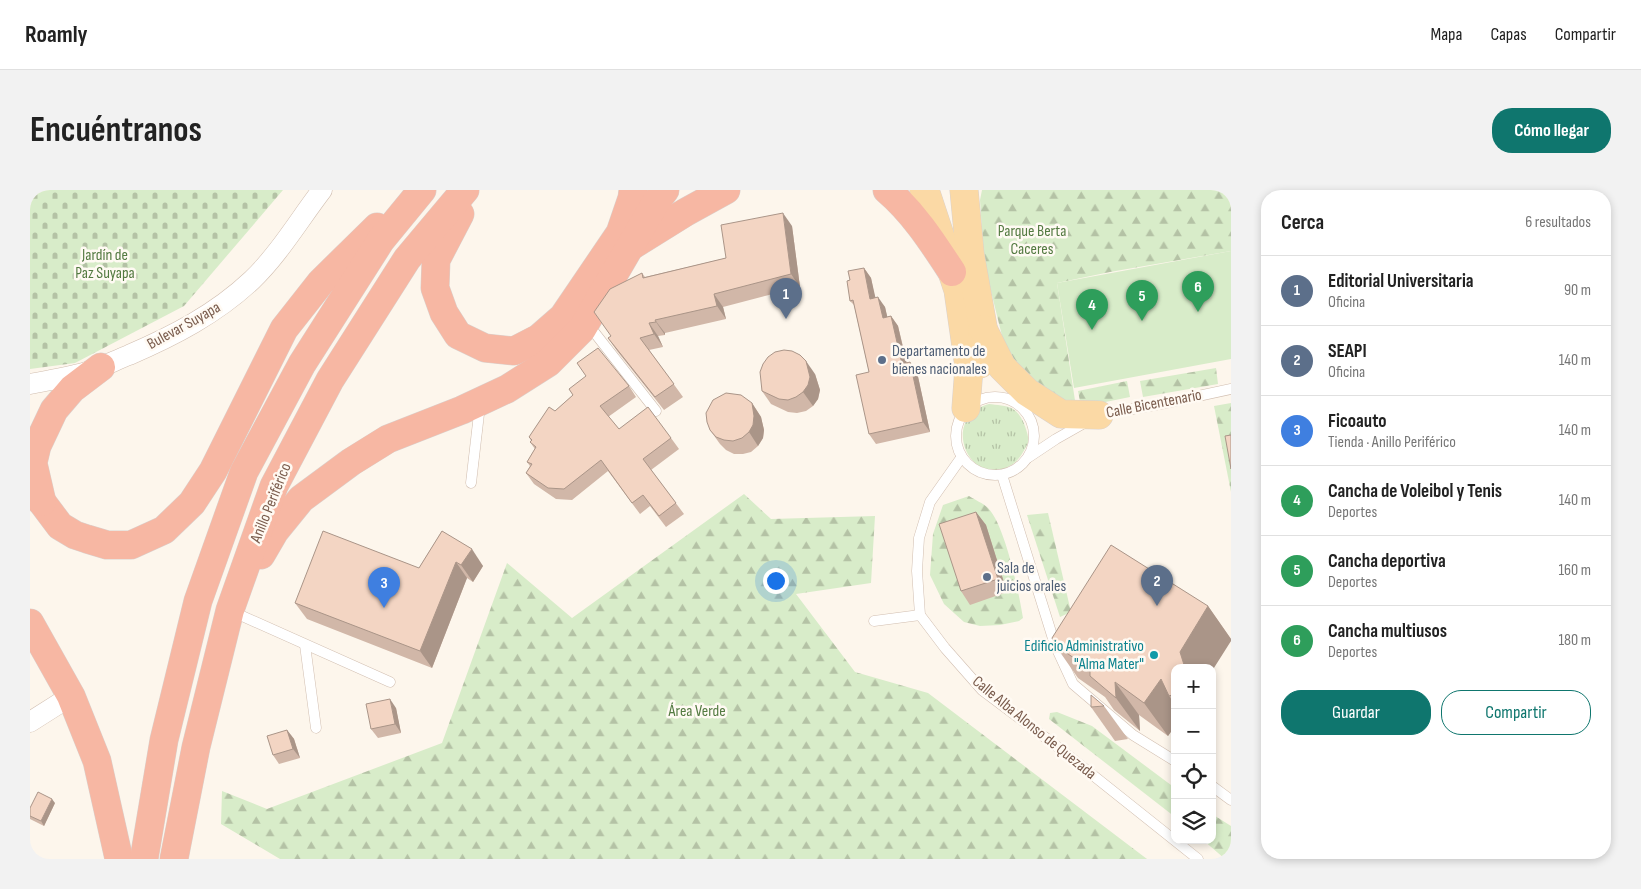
<!DOCTYPE html>
<html lang="es">
<head>
<meta charset="utf-8">
<style>
	:root { --surface:#fff; --page:#f2f2f2; --text:#222; --muted:#767676; --line:#e0e0e0; --accent:#0f766e }
	body { margin:0; font-family:"Sofia Sans Condensed",sans-serif; background:var(--page); color:var(--text) }
	.controls { position:absolute; right:15px; bottom:15px; display:grid; overflow:hidden; border-radius:10px; box-shadow:0 2px 8px #0003 }
	.controls button { width:45px; height:45px; display:grid; place-items:center; padding:0; border:0; border-bottom:1px solid var(--line); background:var(--surface); color:var(--text); font:25px sans-serif }
	.you { position:absolute; left:745px; top:390px; width:18px; height:18px; margin:-12px; border:4px solid #fff; border-radius:50%; background:#1a73e8; box-shadow:0 0 0 8px #1a73e833 }
	.badge { display:grid; place-items:center; width:32px; height:32px; border-radius:50%; background:var(--accent); color:#fff; font-size:16px; font-weight:700 }
	.pin { position:absolute; translate:-50% -41px; filter:drop-shadow(0 1px 2px #0008) }
	.pin::after { content:''; position:absolute; top:26px; width:18px; height:15px; background:inherit; clip-path:polygon(0 0,100% 0,50% 100%) }
	.list { margin:0; padding:0; list-style:none }
	h2 { display:flex; justify-content:space-between; align-items:center; height:65px; margin:0; padding:0 20px; font-size:21px }
	h2 small { font-size:16px; font-weight:400; color:var(--muted) }
	.list li { display:grid; grid-template-columns:32px 1fr auto; gap:15px; align-items:center; box-sizing:border-box; height:70px; padding:0 20px; border-top:1px solid var(--line) }
	.list b { display:block; font-size:19px; white-space:nowrap }
	.list p { margin:0; font-size:16px; white-space:nowrap; color:var(--muted) }
	.list em { font-size:16px; font-style:normal; color:var(--muted) }
	.actions { display:flex; gap:10px; padding:15px 20px }
	.actions a { flex:1; padding:11px 0; border:1px solid var(--accent); border-radius:20px; text-align:center; font-size:18px; color:var(--accent) }
	.actions .main { background:var(--accent); color:#fff }
	.icon { flex:none; width:28px; height:28px; fill:none; stroke:currentColor; stroke-width:2; stroke-linecap:round; stroke-linejoin:round }
	.map { position:relative; flex:none; width:1201px; height:669px; overflow:hidden; border-radius:20px }
	header { display:flex; align-items:center; gap:30px; box-sizing:border-box; height:70px; padding:0 25px; background:var(--surface); border-bottom:1px solid var(--line) }
	header strong { font-size:24px }
	nav { display:flex; gap:28px; margin-inline-start:auto; font-size:18px }
	.intro { display:flex; align-items:center; justify-content:space-between; box-sizing:border-box; height:120px; padding:0 30px }
	h1 { margin:0; font-size:35px }
	.button { padding:12px 22px; border-radius:20px; background:var(--accent); color:#fff; font-size:18px; font-weight:700 }
	main { display:flex; gap:30px; padding:0 30px }
	aside { flex:1; background:var(--surface); border-radius:20px; box-shadow:0 2px 8px #0003 }
	.map>svg:first-child { display:block }
	.grass { fill:url(#grass-tufts) }
	.forest { fill:url(#forest-firs) }
	.cemetery { fill:url(#cemetery-stones) }
	.garden { fill:#d8ecc9 }
	.lines { fill:none; stroke-linecap:round; stroke-linejoin:round }
	.lane-casing { stroke:#d1beb0; stroke-width:11 }
	.street-casing { stroke:#d1beb0; stroke-width:21 }
	.primary-casing { stroke:#dad1cd; stroke-width:29 }
	.highway-casing { stroke:#dad1cd; stroke-width:29 }
	.lane { stroke:#fff; stroke-width:10 }
	.street { stroke:#fff; stroke-width:20 }
	.primary { stroke:#fbd9a5; stroke-width:28 }
	.highway { stroke:#f7b7a3; stroke-width:28 }
	.wall { fill:#d1b7a8 }
	.shaded-wall { fill:#aa9588 }
	.building { fill:#f3d5c3; stroke:#aa9588 }
	.service-dot { fill:#5c6f8a; stroke:#fffaf3; stroke-width:2 }
	.culture-dot { fill:#0f9aa8; stroke:#fffaf3; stroke-width:2 }
	.labels { text-anchor:middle; dominant-baseline:central; stroke-width:5; stroke-linejoin:round; paint-order:stroke }
	.park-label { font-size:16px; fill:#537a41; stroke:#fffaf3 }
	.street-label { font-size:16px; fill:#7a5c4d; stroke:#fffaf3 }
	.service-label { font-size:16px; fill:#4e5e75; stroke:#fffaf3; text-anchor:start }
	.culture-label { font-size:16px; fill:#0d838f; stroke:#fffaf3; text-anchor:end }
</style>
</head>
<body>
<header>
<strong>Roamly</strong>
<nav><a>Mapa</a><a>Capas</a><a>Compartir</a></nav>
</header>
<div class="intro"><h1>Encuéntranos</h1><a class="button">Cómo llegar</a></div>
<main>
<div class="map">
<svg width="1201" height="669" viewBox="0 0 1201 669">
	<defs>
		<pattern id="grass-tufts" width="24" height="20" patternUnits="userSpaceOnUse" patternTransform="scale(1.25)"><rect width="24" height="20" fill="#d8ecc9"/><path d="M3 7l-1-3M5 7V3M7 7l1-3M15 17l-1-3M17 17v-4M19 17l1-3" fill="none" stroke="#b4c2a5"/></pattern>
		<pattern id="forest-firs" width="22" height="20" patternUnits="userSpaceOnUse" patternTransform="scale(1.25)"><rect width="22" height="20" fill="#d8ecc9"/><path d="M5 1l3.5 6h-7zM16 11l3.5 6h-7z" fill="#b4c2a5"/></pattern>
		<pattern id="cemetery-stones" width="16" height="16" patternUnits="userSpaceOnUse" patternTransform="scale(1.25)"><rect width="16" height="16" fill="#d8ecc9"/><path d="M2 7V4a2 2 0 0 1 4 0v3zM10 15v-3a2 2 0 0 1 4 0v3z" fill="#b4c2a5"/></pattern>
	</defs>
	<rect width="100%" height="100%" fill="#fdf6ec"/>
	<path class="grass" d="M959,214C966,215 977,215 983,219C993,225 997,241 999,251C995,259 990,269 983,274C940,302 908,228 959,214Z"/>
	<g class="forest">
		<polygon points="952,0 1201,0 1201,61 1080,82 1027,93 1046,217 998,195 977,166 954,73 950,10"/>
		<polygon points="1186,178 1188,194 1113,207 1110,191"/>
		<polygon points="1097,191 1100,207 1051,217 1048,201"/>
		<polygon points="1201,213 1201,302 1184,216"/>
		<polygon points="714,304 741,329 845,326 841,393 766,404 825,482 898,503 1117,669 250,669 191,634 192,601 237,619 412,553 477,373 542,428"/>
		<path d="M939,306C945,310 953,313 958,318C975,335 989,403 993,428L989,431L970,435L950,436L934,432L914,414L900,385L903,344L913,315Z"/>
		<polygon points="1018,323 1041,422 1030,427 997,325"/>
		<polygon points="1027,522 1062,536 1145,598 1145,627 1019,529 1020,523"/>
		<polygon points="1182,624 1201,636 1201,669 1195,669 1173,650 1182,650"/>
	</g>
	<polygon class="cemetery" points="0,0 253,0 154,116 45,173 0,179"/>
	<polygon class="garden" points="1201,61 1201,169 1044,198 1027,93"/>
	<g class="lines">
		<g class="lane-casing">
			<g id="lane">
				<polyline points="557,133 626,221"/>
				<circle cx="965" cy="246" r="39"/>
				<polyline points="1069,225 1136,213 1201,199"/>
				<polyline points="999,267 1026,249 1056,232"/>
				<polyline points="931,268 900,312 889,348 887,381 890,425 915,458 952,500 1020,551 1168,669"/>
				<polyline points="972,285 1025,455 1043,494 1103,545 1145,571"/>
				<polyline points="441,293 450,215"/>
				<polyline points="201,421 360,492"/>
				<polyline points="844,431 890,425"/>
				<polyline points="275,455 286,538"/>
				<polyline points="1182,596 1201,610"/>
			</g>
		</g>
		<g class="street-casing">
			<g id="street">
				<path d="M0,194C20,190 41,187 60,181C73,177 86,170 99,165C143,146 186,124 222,90C249,64 269,30 292,0"/>
				<polyline points="0,532 41,506"/>
			</g>
		</g>
		<g class="primary-casing">
			<g id="primary">
				<polyline points="894,0 897,6 928,100 939,177 936,218"/>
				<polyline points="934,0 940,64 953,137 950,174"/>
				<polyline points="953,139 972,177 997,202 1031,224 1069,225"/>
			</g>
		</g>
		<g class="highway-casing">
			<g id="highway">
				<path d="M857,0C884,23 903,53 922,82"/>
				<polyline points="430,24 406,70 405,98 414,123 428,145 455,158 484,161 509,148 533,127 590,43 602,8 603,0"/>
				<polyline points="603,55 656,22 696,0"/>
				<polyline points="0,301 12,312 30,336 45,345 57,349 77,355 101,355 134,340 162,313 183,281 254,139 291,92 347,37"/>
				<polyline points="12,312 3,273 7,256 24,220 42,199 71,177"/>
				<polyline points="231,365 245,341 271,309 321,272 358,249 432,220 477,199 518,173 552,139 626,12 635,0"/>
				<polyline points="0,433 41,506 67,571 89,669"/>
				<polyline points="114,669 134,550 168,411 214,282 272,174 351,50 392,0"/>
				<polyline points="144,669 166,557 200,420 244,296 300,190 377,69 435,0"/>
			</g>
		</g>
		<use href="#lane" class="lane"/>
		<use href="#street" class="street"/>
		<use href="#primary" class="primary"/>
		<use href="#highway" class="highway"/>
	</g>
	<g class="wall">
		<polygon points="762,36 770,97 693,117 696,129 635,143 635,145 628,146 633,157 619,160 653,207 634,220 587,161 578,148 581,146 612,83 615,87 696,68"/>
		<polygon points="834,78 841,88 845,108 855,117 857,127 861,126 868,136 877,173 880,172 887,182 900,242 846,254 839,244 839,182 824,115 820,111"/>
		<polygon points="785,184 790,200 788,209 783,216 776,221 767,223 758,222 741,214 732,201"/>
		<polygon points="599,196 606,207 578,227 589,239 641,248 649,259 621,280 654,324 636,337 620,316 610,324 578,281 542,310 526,309 504,294 496,283 500,276 497,272 505,259 500,252 501,251 499,247 525,221 543,205 539,199"/>
		<polygon points="722,213 731,227 734,240 733,248 728,256 721,262 713,264 704,264 696,260 690,254 680,240"/>
		<polygon points="946,322 956,335 977,402 940,415 931,401"/>
		<polygon points="412,341 453,376 443,392 437,388 402,478 277,429 265,413 389,378"/>
		<polygon points="1178,416 1201,449 1201,451 1145,478 1145,536 1138,546 1109,525 1110,541 1084,520 1075,507 1048,488 1025,455"/>
		<polygon points="1074,516 1098,549 1085,551 1061,517"/>
		<polygon points="366,518 371,543 348,548 341,539"/>
		<polygon points="257,540 264,549 270,568 249,574 243,565"/>
		<polygon points="25,613 14,636 0,629 0,618"/>
	</g>
	<g class="shaded-wall">
		<polygon points="753,23 762,36 770,97 761,84"/>
		<polygon points="834,78 841,88 848,119 840,109"/>
		<polygon points="684,104 693,117 696,129 687,116"/>
		<polygon points="848,107 855,117 860,138 853,128"/>
		<polygon points="861,126 868,136 879,184 872,174"/>
		<polygon points="625,130 635,143 635,145 626,132"/>
		<polygon points="619,133 628,146 633,157 624,144"/>
		<polygon points="776,171 785,184 790,200 788,209 783,216 773,202"/>
		<polygon points="880,172 887,182 900,242 893,232"/>
		<polygon points="722,213 731,227 734,240 733,248 728,256 719,242"/>
		<polygon points="946,322 956,335 977,402 968,389"/>
		<polygon points="442,359 453,376 443,392 431,375"/>
		<polygon points="426,372 437,388 402,478 390,461"/>
		<polygon points="1178,416 1201,449 1201,451 1182,481 1182,478 1155,478 1150,462"/>
		<polygon points="1131,489 1139,506 1145,514 1145,536 1138,546 1114,513"/>
		<polygon points="1085,492 1109,525 1110,541 1086,508"/>
		<polygon points="360,509 366,518 371,543 365,534"/>
		<polygon points="257,540 264,549 270,568 263,559"/>
		<polygon points="22,609 25,613 14,636 11,631"/>
	</g>
	<g class="building">
		<polygon points="753,23 761,84 684,104 687,116 625,130 626,132 619,133 624,144 610,148 644,194 625,207 578,148 581,146 564,122 580,99 612,83 613,88 696,68 691,35"/>
		<polygon points="834,78 840,109 848,107 853,128 861,126 872,174 880,172 893,232 839,244 826,185 839,182 823,110 820,111 817,91 820,90 818,81"/>
		<polygon points="568,158 599,196 570,216 589,239 618,217 641,248 613,269 646,313 629,326 613,305 602,313 571,270 534,299 518,298 496,283 502,274 497,272 506,257 500,252 502,250 499,247 519,217 525,221 543,205 539,199 556,186 547,173"/>
		<polygon points="754,160 762,161 770,165 776,171 780,187 778,195 773,202 766,207 758,210 749,209 732,201 730,182 733,174 738,167 745,162"/>
		<polygon points="696,203 711,205 722,213 724,226 723,235 719,242 712,248 703,251 694,250 686,247 680,240 677,232 676,223 683,210"/>
		<polygon points="1201,245 1201,279 1195,246"/>
		<polygon points="946,322 968,389 931,401 909,334"/>
		<polygon points="293,341 389,378 412,341 442,359 431,375 426,372 390,461 265,413"/>
		<polygon points="1081,355 1178,416 1150,462 1155,478 1145,478 1145,504 1139,506 1131,489 1114,513 1085,492 1086,508 1060,486 1060,479 1025,455 1022,448"/>
		<polygon points="1061,505 1074,516 1061,517"/>
		<polygon points="360,509 365,534 341,539 336,514"/>
		<polygon points="257,540 263,559 243,565 237,546"/>
		<polygon points="8,602 22,609 11,631 0,626 0,618"/>
	</g>
	<g class="service-dot">
		<circle cx="852" cy="170" r="5"/>
		<circle cx="957" cy="387" r="5"/>
	</g>
	<circle class="culture-dot" cx="1124" cy="465" r="5"/>
	<g class="labels">
		<g class="park-label">
			<text x="1002" y="41">Parque Berta<tspan x="1002" dy="18">Caceres</tspan></text>
			<text x="75" y="65">Jardín de<tspan x="75" dy="18">Paz Suyapa</tspan></text>
			<text x="667" y="521">Área Verde</text>
		</g>
		<g class="street-label">
			<text transform="translate(154 136) rotate(-29)">Bulevar Suyapa</text>
			<text transform="translate(1124 214) rotate(-11)">Calle Bicentenario</text>
			<text transform="translate(241 313) rotate(-68)">Anillo Periférico</text>
			<text transform="translate(1004 538) rotate(39)">Calle Alba Alonso de Quezada</text>
		</g>
		<g class="service-label">
			<text x="862" y="161">Departamento de<tspan x="862" dy="18">bienes nacionales</tspan></text>
			<text x="967" y="378">Sala de<tspan x="967" dy="18">juicios orales</tspan></text>
		</g>
		<g class="culture-label">
			<text x="1114" y="456">Edificio Administrativo<tspan x="1114" dy="18">"Alma Mater"</tspan></text>
		</g>
	</g>
</svg>
<div class="controls">
<button>+</button>
<button>−</button>
<button><svg class="icon" aria-label="locate" viewBox="0 0 24 24"><circle cx="12" cy="12" r="6"/><path d="M12 2v4M12 18v4M2 12h4M18 12h4"/></svg></button>
<button><svg class="icon" aria-label="layers" viewBox="0 0 24 24"><path d="M12 4l9 5-9 5-9-5zM3 14l9 5 9-5"/></svg></button>
</div>
<div class="you"></div>
<div class="pin badge" style="left:756px;top:129px;background:#5c6f8a">1</div>
<div class="pin badge" style="left:1127px;top:416px;background:#5c6f8a">2</div>
<div class="pin badge" style="left:354px;top:418px;background:#3f7fe0">3</div>
<div class="pin badge" style="left:1062px;top:140px;background:#2e9e5b">4</div>
<div class="pin badge" style="left:1112px;top:131px;background:#2e9e5b">5</div>
<div class="pin badge" style="left:1168px;top:122px;background:#2e9e5b">6</div>
</div>
<aside>
<h2>Cerca<small>6 resultados</small></h2>
<ul class="list">
<li><span class="badge" style="background:#5c6f8a">1</span><div><b>Editorial Universitaria</b><p>Oficina</p></div><em>90 m</em></li>
<li><span class="badge" style="background:#5c6f8a">2</span><div><b>SEAPI</b><p>Oficina</p></div><em>140 m</em></li>
<li><span class="badge" style="background:#3f7fe0">3</span><div><b>Ficoauto</b><p>Tienda · Anillo Periférico</p></div><em>140 m</em></li>
<li><span class="badge" style="background:#2e9e5b">4</span><div><b>Cancha de Voleibol y Tenis</b><p>Deportes</p></div><em>140 m</em></li>
<li><span class="badge" style="background:#2e9e5b">5</span><div><b>Cancha deportiva</b><p>Deportes</p></div><em>160 m</em></li>
<li><span class="badge" style="background:#2e9e5b">6</span><div><b>Cancha multiusos</b><p>Deportes</p></div><em>180 m</em></li>
</ul>
<div class="actions"><a class="main">Guardar</a><a>Compartir</a></div>
</aside>
</main>
</body>
</html>
